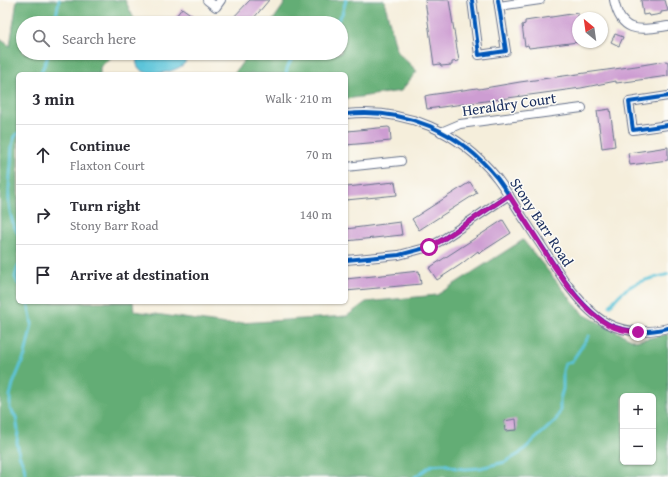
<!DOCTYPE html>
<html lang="en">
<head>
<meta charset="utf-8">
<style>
	:root { --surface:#fff; --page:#f7f7f7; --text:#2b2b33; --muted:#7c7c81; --line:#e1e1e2 }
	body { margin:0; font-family:"Gentium Book Plus",serif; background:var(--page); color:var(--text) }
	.controls { position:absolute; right:12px; bottom:12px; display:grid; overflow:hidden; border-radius:6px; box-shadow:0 1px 3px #0004 }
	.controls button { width:36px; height:36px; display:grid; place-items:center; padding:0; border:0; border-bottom:1px solid var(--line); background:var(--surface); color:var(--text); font:20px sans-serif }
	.compass { position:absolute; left:572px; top:12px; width:36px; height:36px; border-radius:50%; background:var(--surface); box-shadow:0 1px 3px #0004; rotate:331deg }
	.stop { position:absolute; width:12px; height:12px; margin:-9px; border:3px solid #b5179e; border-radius:50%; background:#fff }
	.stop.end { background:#b5179e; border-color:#fff; box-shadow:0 1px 4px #0008 }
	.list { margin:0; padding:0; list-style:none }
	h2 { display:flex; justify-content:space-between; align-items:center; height:52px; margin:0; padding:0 16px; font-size:17px }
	h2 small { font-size:13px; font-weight:400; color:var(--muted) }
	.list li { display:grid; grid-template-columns:26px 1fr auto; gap:12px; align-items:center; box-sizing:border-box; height:60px; padding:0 16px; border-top:1px solid var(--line) }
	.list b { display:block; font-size:15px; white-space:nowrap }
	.list p { margin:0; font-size:13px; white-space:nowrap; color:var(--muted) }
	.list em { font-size:13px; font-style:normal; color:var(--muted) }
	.icon { flex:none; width:22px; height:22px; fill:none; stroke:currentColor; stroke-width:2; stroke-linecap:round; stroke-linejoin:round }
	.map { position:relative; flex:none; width:668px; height:477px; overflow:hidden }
	.search { position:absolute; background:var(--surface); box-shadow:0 1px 3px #0004; left:16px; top:16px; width:332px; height:44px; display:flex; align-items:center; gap:10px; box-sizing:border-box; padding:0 14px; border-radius:22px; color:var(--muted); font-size:15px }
	.panel { position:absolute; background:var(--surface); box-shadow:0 1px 3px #0004; left:16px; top:72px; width:332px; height:232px; border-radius:6px }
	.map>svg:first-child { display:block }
	.forest { fill:#64ad74; stroke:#406e69; fill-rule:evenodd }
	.water { fill:#5cc4d9; stroke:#3c7a9c }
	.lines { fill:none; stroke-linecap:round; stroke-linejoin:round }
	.stream { stroke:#5cc4d9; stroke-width:3 }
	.building { fill:#cd9dd2 }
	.minor-casing { stroke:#67728a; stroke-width:10 }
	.minor { stroke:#fff; stroke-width:8 }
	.cycleway-casing { stroke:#fdfcf7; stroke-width:6 }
	.cycleway { stroke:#0057b8; stroke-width:4 }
	.route { stroke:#b5179e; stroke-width:5 }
	.labels { text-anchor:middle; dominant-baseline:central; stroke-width:3; stroke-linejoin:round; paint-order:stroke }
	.street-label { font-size:15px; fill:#1b2f5e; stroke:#fdfcf7 }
</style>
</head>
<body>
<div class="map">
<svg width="668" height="477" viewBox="0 0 668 477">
	<rect width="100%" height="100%" fill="#fdfcf7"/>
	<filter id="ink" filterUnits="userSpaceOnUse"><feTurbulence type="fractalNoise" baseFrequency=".025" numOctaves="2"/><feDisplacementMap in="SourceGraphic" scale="8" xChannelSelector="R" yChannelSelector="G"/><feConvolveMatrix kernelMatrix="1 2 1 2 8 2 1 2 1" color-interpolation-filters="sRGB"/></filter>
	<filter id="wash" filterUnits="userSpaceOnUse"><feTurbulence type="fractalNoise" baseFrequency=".012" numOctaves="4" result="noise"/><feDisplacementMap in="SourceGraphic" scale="16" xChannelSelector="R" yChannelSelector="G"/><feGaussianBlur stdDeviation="0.9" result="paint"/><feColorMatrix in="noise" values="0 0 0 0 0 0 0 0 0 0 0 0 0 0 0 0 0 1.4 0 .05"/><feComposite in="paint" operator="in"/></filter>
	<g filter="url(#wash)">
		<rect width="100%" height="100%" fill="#f5eedb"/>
		<g class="forest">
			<path d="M17,0H125L136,23H23V53H116L100,67V74H18V302H133L134,311L226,324L347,316L366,302L437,295L523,240L583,314L635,341L668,334V477H0V39L10,46ZM623,396H653V462H623Z"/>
			<polygon points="285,0 384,0 397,52 417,71 401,91 346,99 346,74 234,74 249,53 341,53 341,23 271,23 283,6"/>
		</g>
		<path class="water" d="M138,53H182L186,61L184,64C172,75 128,82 138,53Z"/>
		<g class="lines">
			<g class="stream">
				<polyline points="53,23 57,11 59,0"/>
				<polyline points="336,23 342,14 346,0"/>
				<polyline points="40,74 47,59 48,53"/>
				<path d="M286,74C287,65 291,59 298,53"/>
				<path d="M18,133C10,140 12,154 11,165C9,188 5,212 18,234"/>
				<polyline points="18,266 15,277 18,284"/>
				<path d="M610,306C621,291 631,284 649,279C655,277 662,277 668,274"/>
				<polyline points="26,477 24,466 19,455 17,442 18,430 16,417 10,409 10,396 13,384 25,355 32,324 28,302"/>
				<polyline points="415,477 432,465 444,464 456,468 465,469 480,468 505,462 519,454 556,420 560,411 560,399 563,389 563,371 565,364 572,361 589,336"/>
			</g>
		</g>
		<g id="blocks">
			<g class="building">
				<polygon points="250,0 269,0 253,19 252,18 248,23 228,23"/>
				<polygon points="425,0 449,0 459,61 452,62 452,65 441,66 440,64 434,65"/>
				<polygon points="641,0 665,0 668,11 661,12 661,14 650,16 649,14 643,15"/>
				<polygon points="182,8 203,23 171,23"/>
				<polygon points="578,13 578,42 529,48 528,45 525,46 522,25 525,24 525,21"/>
				<polygon points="615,34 623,37 619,46 611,42"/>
				<polygon points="666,61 668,62 668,76 632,81 616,83 616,81 581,88 427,109 425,96 429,95 477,88 479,89 520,82 636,66"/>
				<polygon points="610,109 615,146 602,148 597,111"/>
				<polygon points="388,127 390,128 391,141 346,145 346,133 348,132 348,131"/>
				<polygon points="668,147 668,160 630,165 628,153"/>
				<polygon points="395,182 397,195 346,200 346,187"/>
				<polygon points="470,182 477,193 419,230 412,219"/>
				<polygon points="503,220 511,233 483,251 482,250 479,253 478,251 460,265 437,280 429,268"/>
				<polygon points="400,222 402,235 346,241 346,229"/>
				<polygon points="419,271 421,284 346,291 346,279"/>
				<polygon points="516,419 517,430 505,431 504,421"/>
			</g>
		</g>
	</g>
	<g filter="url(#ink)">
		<use href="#blocks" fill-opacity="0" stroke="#67728a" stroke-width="1"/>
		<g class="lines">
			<g class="minor-casing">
				<g id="minor">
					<polyline points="207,0 216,7 221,0"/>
					<polyline points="472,0 479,55 506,51 498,0"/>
					<path d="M614,0C621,35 640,30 668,26"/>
					<polyline points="499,6 540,0"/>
					<polyline points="668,96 629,102 633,130 668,125"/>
					<path d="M346,114C406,108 459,131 497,178C506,190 514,203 522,216C536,237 550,259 564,280C593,320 616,340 668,328"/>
					<polyline points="441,132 460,124 582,108"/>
					<polyline points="346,167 401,161"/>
					<polyline points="346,260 399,255 429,247 442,240 509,195"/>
				</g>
			</g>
			<use href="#minor" class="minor"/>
			<g class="cycleway-casing">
				<g id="cycleway">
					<polyline points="472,0 479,55 506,51 498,0"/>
					<polyline points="668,96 629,102 633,130 668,125"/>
					<path d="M346,114C406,108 459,131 497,178C506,190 514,203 522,216C536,237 550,259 564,280C593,320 616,340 668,328"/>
					<polyline points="346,260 399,255 429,247 442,240 509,195"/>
				</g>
			</g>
			<use href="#cycleway" class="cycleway"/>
		</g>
	</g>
	<g class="lines" filter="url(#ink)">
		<path class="route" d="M429,247L442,240L509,195C521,214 533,233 545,252C562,278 580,309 609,325C618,330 628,331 638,332"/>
	</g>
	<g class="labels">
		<g class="street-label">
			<text transform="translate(509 104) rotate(-8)">Heraldry Court</text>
			<text transform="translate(542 222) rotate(57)">Stony Barr Road</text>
		</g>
	</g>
</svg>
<div class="controls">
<button>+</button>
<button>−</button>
</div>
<svg class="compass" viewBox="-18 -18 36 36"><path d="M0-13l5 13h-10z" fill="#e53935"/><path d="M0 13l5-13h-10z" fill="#7c7c81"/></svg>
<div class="stop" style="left:429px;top:247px"></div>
<div class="stop end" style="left:638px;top:332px"></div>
<div class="search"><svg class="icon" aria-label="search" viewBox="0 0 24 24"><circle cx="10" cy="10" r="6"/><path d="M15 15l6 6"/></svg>Search here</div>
<section class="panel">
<h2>3 min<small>Walk · 210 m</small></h2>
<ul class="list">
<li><svg class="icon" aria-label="ahead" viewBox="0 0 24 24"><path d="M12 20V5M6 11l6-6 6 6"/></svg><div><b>Continue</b><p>Flaxton Court</p></div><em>70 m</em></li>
<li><svg class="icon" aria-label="right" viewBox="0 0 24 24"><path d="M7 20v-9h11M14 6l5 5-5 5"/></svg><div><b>Turn right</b><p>Stony Barr Road</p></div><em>140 m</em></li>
<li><svg class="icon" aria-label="arrive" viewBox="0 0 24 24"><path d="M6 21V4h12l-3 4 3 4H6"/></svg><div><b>Arrive at destination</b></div></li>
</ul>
</section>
</div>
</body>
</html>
